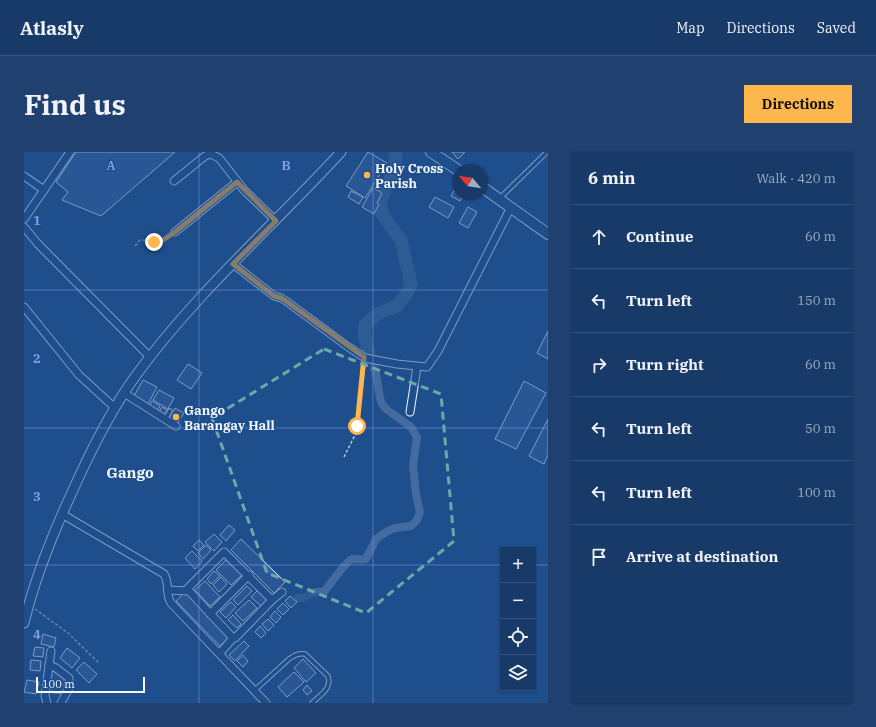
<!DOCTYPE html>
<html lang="en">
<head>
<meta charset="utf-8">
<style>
	:root { --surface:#173a69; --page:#20416f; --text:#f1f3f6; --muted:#9eadc0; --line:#36547d; --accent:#ffb74d }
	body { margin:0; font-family:"IBM Plex Serif",serif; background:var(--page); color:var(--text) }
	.controls { position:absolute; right:12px; bottom:12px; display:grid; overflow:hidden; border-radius:0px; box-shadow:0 1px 3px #0004 }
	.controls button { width:36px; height:36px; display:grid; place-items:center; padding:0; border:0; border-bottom:1px solid var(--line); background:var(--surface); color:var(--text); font:20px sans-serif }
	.compass { position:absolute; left:428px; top:12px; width:36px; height:36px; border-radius:50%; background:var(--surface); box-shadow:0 1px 3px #0004; rotate:299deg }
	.scale { position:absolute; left:12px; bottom:10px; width:109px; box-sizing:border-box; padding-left:4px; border:2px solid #f2f6ff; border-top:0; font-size:11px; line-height:14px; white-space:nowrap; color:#f2f6ff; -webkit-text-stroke:3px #1f4e8c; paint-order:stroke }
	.stop { position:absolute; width:12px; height:12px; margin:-9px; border:3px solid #ffb74d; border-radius:50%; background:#fff }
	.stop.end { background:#ffb74d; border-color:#fff; box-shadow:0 1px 4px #0008 }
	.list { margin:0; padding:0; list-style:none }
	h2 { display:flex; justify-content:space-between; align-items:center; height:52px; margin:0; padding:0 16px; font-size:17px }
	h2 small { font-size:13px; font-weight:400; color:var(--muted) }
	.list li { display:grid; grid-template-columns:26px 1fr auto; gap:12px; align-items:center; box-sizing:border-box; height:64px; padding:0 16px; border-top:1px solid var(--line) }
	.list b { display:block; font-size:15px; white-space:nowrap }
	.list em { font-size:13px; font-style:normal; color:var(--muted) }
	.icon { flex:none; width:22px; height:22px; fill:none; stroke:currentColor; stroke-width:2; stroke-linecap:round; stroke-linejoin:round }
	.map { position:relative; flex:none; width:524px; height:551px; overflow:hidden; border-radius:0px }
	header { display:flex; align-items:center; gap:24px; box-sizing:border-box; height:56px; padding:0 20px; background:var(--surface); border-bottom:1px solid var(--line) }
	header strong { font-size:19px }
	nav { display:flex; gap:22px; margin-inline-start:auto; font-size:14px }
	.intro { display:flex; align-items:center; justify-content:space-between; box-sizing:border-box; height:96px; padding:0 24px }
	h1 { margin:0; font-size:28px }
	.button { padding:10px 18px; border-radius:0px; background:var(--accent); color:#111; font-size:14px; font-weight:700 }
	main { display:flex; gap:24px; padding:0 24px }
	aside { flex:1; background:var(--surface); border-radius:0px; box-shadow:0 1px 3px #0004 }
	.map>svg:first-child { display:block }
	.built { fill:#305b95; stroke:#a8bbd7 }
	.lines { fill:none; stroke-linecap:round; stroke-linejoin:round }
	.canal { stroke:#446ba0; stroke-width:8 }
	.river { stroke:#446ba0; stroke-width:13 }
	.building { fill:#3563a3; stroke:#f2f6ff }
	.lane-casing { stroke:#f2f6ff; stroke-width:5.5 }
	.street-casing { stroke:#f2f6ff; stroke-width:9 }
	.secondary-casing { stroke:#f2f6ff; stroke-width:11 }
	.primary-casing { stroke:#f2f6ff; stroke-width:12 }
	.path { stroke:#b3c4dc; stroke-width:1.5; stroke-dasharray:3 2; stroke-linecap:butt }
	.lane { stroke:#1f4e8c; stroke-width:3.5 }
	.street { stroke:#1f4e8c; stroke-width:7 }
	.secondary { stroke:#1f4e8c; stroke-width:9 }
	.primary { stroke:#1f4e8c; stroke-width:10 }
	.route { stroke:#ffb74d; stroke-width:5 }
	.marked { fill:none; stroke:#6aa9a8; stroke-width:3; stroke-dasharray:8 5; stroke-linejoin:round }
	.grid { fill:none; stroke:#7d9aea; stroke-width:1; stroke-opacity:0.55 }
	.poi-dot { fill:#ffb74d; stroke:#1f4e8c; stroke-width:1.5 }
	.labels { text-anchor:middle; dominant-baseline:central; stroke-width:3; stroke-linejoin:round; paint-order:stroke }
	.poi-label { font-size:13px; font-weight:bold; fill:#f2f6ff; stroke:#1f4e8c; text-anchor:start }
	.quarter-label { font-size:15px; font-weight:bold; fill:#f2f6ff; stroke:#1f4e8c }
	.grid-label { font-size:13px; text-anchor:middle; font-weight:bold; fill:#7d9aea; stroke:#1f4e8c; stroke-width:3; stroke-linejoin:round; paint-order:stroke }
</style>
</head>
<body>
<header>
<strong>Atlasly</strong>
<nav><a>Map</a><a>Directions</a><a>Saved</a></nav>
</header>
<div class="intro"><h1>Find us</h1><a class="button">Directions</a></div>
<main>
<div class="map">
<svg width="524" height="551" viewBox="0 0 524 551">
	<rect width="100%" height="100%" fill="#1f4e8c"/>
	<polygon class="built" points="29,519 40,527 40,538 37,542 24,540 26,523"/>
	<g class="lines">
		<path class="canal" d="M274,446H279L288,441L301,439C305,433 321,412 326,408C332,405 337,409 342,407L352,387L362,380L371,376L387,374L393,368L396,360L392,342L389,314L393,285L387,275L362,257L358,252L356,246L353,227L350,214"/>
		<polyline class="river" points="345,201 340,182 341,173 353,162 373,154 383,141 387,132 377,88 358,62 357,54 357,47 370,17 372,2 370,0"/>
	</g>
	<g class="building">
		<polygon points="52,0 151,0 77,64 38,48 44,40 32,30"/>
		<polygon points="344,0 363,11 341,46 322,34"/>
		<polygon points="428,0 441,0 434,7"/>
		<polygon points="434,32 434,42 440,42 436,49 427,44"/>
		<polygon points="349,36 358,41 353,51 355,52 350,62 338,55"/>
		<polygon points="327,39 339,45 335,52 324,45"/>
		<polygon points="411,45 430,55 424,66 405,55"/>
		<polygon points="444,55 453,60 444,76 435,71"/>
		<polygon points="524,179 524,207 513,201"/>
		<polygon points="164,212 178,221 167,237 153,228"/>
		<polygon points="119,228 133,235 124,252 110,244"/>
		<polygon points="500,229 522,241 492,297 471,287"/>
		<polygon points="135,238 150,246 144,257 129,248"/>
		<polygon points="128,249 136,254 133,259 125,254"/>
		<polygon points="138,255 143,258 140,264 135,260"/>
		<polygon points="151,256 160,261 152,273 144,267"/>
		<polygon points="524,267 524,303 520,312 505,304"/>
		<polygon points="205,373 211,378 202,389 196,383"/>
		<polygon points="190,382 198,390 190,399 181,390"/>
		<polygon points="217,387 261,430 250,441 207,398"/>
		<polygon points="175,388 180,393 174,399 169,394"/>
		<polygon points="182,393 187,398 179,407 174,401"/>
		<polygon points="168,399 178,409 171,417 161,406"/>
		<polygon points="203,407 218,423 207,433 192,418"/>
		<polygon points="190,419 196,424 187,432 183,427"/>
		<polygon points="197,425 203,432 195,440 189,433"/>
		<polygon points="181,429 196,445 186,454 171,438"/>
		<polygon points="223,434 228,439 214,453 209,448"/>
		<polygon points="234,438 243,448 237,454 227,445"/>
		<polygon points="161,440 205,485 196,494 152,449"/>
		<polygon points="266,444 273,450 267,456 261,449"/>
		<polygon points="225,448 233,456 219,469 211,461"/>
		<polygon points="207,450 212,455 202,466 196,460"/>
		<polygon points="259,451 265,457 259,463 253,457"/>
		<polygon points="251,459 257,465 252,471 246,465"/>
		<polygon points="209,463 217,472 213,476 204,468"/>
		<polygon points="244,467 250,473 244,479 238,472"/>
		<polygon points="236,474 242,481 237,486 231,480"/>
		<polygon points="19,482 32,486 30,495 17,492"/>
		<polygon points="220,489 225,494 211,509 205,503"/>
		<polygon points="11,495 20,496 19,505 9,504"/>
		<polygon points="43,496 56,506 48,516 36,506"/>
		<polygon points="219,503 224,509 219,515 213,509"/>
		<polygon points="279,507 292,521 282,530 270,516"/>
		<polygon points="7,508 17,509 16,519 6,518"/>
		<polygon points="60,510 73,522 65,531 52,518"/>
		<polygon points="270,520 280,530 263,545 254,535"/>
		<polygon points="3,528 15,530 12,542 0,540"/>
		<polygon points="283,533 288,539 283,543 279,538"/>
	</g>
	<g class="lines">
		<g class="lane-casing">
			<g id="lane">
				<polyline points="476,46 523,0"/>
				<polyline points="141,267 146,259"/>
				<path d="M231,538L265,507C271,503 274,501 281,502L304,524L305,530L303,536L299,541L288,551"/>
			</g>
		</g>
		<g class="street-casing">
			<g id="street">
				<polyline points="0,24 20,38"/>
				<polyline points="150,29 181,4 187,2 195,6 220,38 252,69"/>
				<polyline points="0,67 46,0"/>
				<polyline points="0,75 14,92 126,205"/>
				<polyline points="151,80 213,30"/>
				<polyline points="209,112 250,144 257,146 262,149 323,194 341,206 373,212 403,215 414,199 487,55"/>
				<polyline points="0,155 55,223 91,256"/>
				<polyline points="100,241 152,274"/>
				<polyline points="386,260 393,215"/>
				<path d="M38,362L140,422C146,431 141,442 147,451L242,551"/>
				<polyline points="144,438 165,439 209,486 211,486 248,448 200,400 162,438"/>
				<polyline points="248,448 258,440"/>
				<polyline points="186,462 225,423"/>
				<polyline points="196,501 209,486"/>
				<polyline points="25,513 32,516 45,526 45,536 37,551"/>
				<polyline points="23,551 21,544 27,499"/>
			</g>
		</g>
		<g class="secondary-casing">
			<path id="secondary" d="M0,471C11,425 29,381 49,338C67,298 87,257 113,222C172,141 249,74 317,0"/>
		</g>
		<g class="primary-casing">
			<g id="primary">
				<polyline points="407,0 434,18"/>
				<polyline points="458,35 524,82"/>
			</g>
		</g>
		<g class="path">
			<polyline points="111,94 116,88 134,90 146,84"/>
			<polyline points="320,305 332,281 335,265 339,213"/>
			<polyline points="11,457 44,481 75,511"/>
		</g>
		<use href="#lane" class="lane"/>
		<use href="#street" class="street"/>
		<use href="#secondary" class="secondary"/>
		<use href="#primary" class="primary"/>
	</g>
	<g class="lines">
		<polyline class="route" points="130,90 139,88 151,80 213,30 252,69 209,112 250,144 257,146 262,149 340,205 333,274"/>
	</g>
	<path d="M0 0H524V551H0ZM300,197L417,242L430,389L342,461L243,421L188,266Z" fill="#1f4e8c" fill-opacity=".55" fill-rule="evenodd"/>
	<path class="marked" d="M300,197L417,242L430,389L342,461L243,421L188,266Z"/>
	<path class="grid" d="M175,0V551M349,0V551M0,138H524M0,276H524M0,413H479M509,413H524"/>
	<g class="poi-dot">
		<circle cx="343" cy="23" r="4"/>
		<circle cx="152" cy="265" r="4"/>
	</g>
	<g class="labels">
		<g class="poi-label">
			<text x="351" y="16">Holy Cross<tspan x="351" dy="15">Parish</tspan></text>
			<text x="160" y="258">Gango<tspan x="160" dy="15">Barangay Hall</tspan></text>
		</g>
		<g class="quarter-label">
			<text x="106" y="320">Gango</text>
		</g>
	</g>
	<g class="grid-label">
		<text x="87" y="18">A</text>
		<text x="262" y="18">B</text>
		<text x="13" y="73">1</text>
		<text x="13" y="211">2</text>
		<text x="13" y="349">3</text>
		<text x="13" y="487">4</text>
	</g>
</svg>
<div class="controls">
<button>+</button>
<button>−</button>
<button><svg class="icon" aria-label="locate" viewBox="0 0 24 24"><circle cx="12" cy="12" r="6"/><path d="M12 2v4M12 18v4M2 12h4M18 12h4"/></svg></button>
<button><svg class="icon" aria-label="layers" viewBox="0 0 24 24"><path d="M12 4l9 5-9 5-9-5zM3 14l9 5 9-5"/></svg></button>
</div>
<svg class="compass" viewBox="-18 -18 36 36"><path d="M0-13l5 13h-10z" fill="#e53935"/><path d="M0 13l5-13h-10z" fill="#9eadc0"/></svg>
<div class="scale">100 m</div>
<div class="stop" style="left:333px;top:274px"></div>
<div class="stop end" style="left:130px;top:90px"></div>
</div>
<aside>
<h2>6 min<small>Walk · 420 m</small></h2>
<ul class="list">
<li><svg class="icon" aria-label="ahead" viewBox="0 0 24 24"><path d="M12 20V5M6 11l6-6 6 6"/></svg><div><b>Continue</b></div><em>60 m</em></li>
<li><svg class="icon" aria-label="left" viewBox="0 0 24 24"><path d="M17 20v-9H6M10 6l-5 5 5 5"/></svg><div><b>Turn left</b></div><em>150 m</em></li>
<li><svg class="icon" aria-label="right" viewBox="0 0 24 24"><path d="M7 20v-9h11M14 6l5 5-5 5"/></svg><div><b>Turn right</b></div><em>60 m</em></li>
<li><svg class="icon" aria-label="left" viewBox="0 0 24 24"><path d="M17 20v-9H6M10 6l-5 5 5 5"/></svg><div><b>Turn left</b></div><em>50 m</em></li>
<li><svg class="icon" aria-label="left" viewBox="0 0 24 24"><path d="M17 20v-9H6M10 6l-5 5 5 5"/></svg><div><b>Turn left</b></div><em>100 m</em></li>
<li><svg class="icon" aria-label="arrive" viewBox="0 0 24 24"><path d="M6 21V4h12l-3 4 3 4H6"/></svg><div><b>Arrive at destination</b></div></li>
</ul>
</aside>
</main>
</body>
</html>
